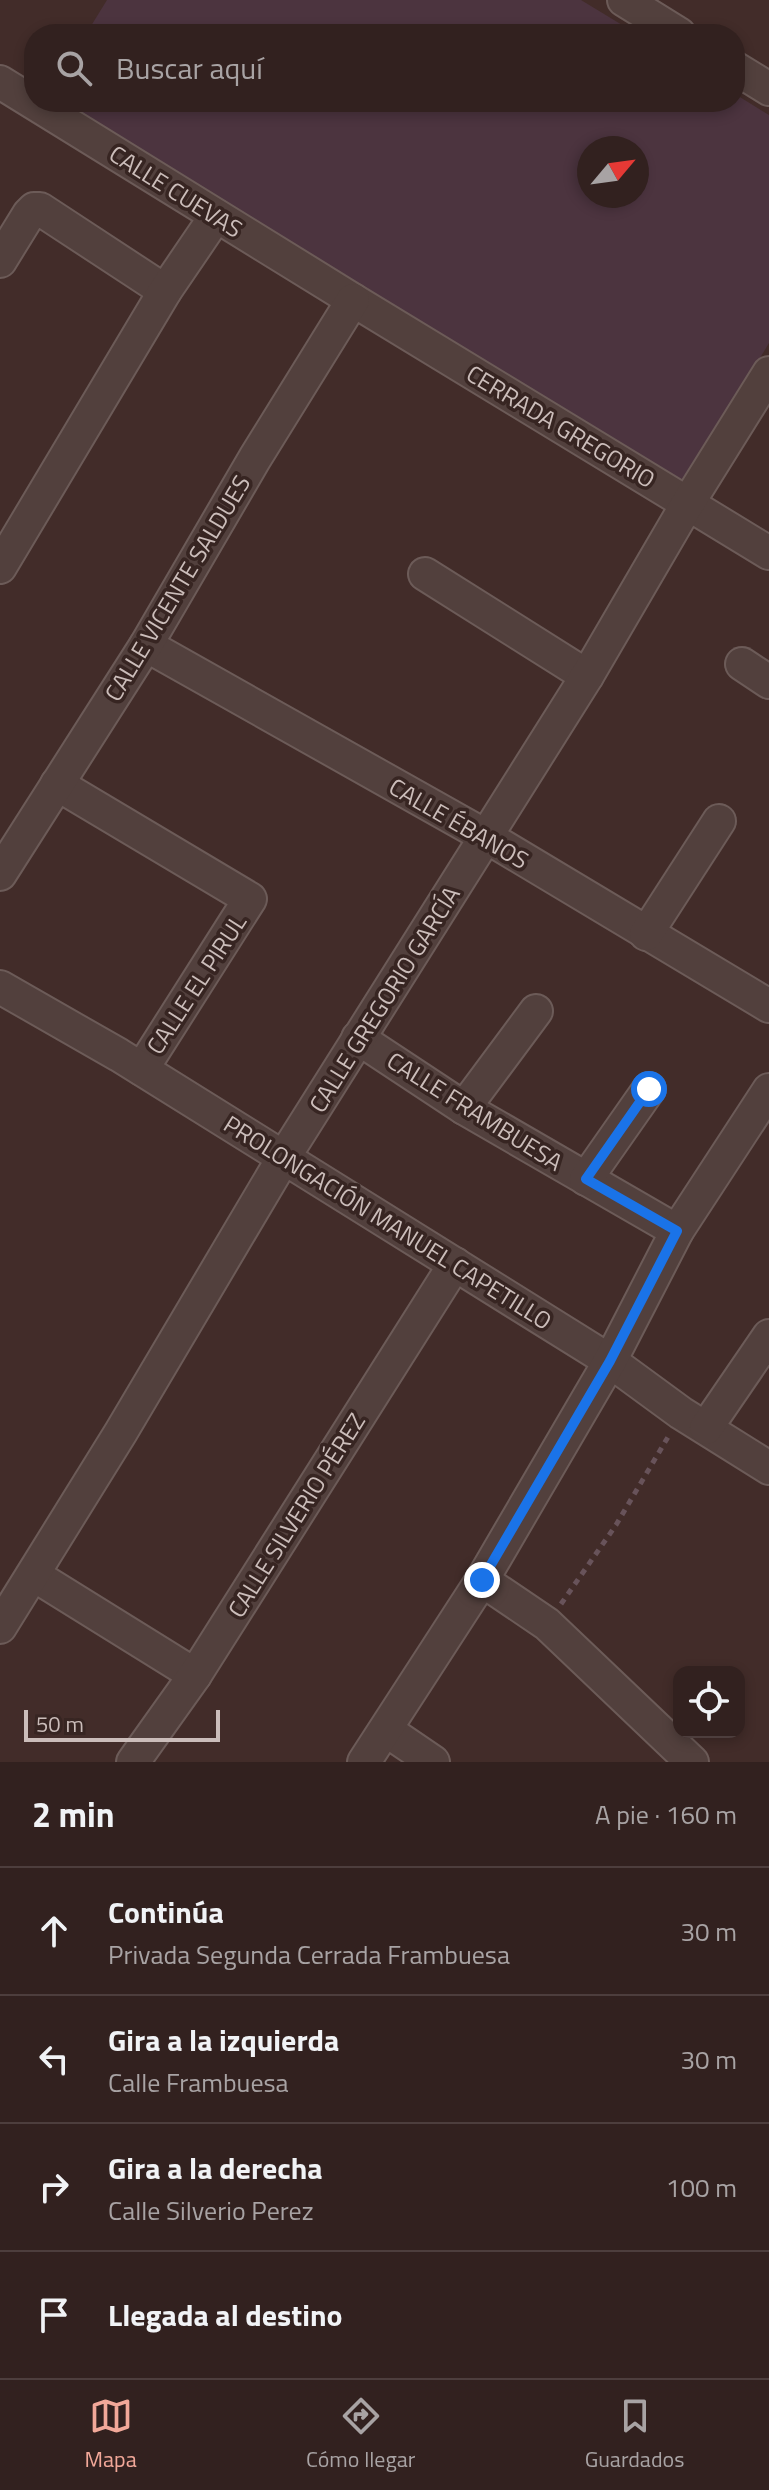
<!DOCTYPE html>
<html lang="es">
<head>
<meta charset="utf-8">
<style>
	:root { --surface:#32211f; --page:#3d2e2c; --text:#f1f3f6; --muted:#a8a3a4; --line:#4d3e3d; --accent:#f2a899 }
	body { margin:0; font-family:"Titillium Web",sans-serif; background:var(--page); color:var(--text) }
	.controls { position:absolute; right:24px; bottom:24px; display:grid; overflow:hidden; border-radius:16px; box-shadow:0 4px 12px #0003 }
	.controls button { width:72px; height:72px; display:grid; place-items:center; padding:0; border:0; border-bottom:2px solid var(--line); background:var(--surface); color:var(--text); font:40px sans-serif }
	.compass { position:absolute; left:577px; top:136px; width:72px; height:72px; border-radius:50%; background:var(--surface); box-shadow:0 4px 12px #0003; rotate:61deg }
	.scale { position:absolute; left:24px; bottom:20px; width:196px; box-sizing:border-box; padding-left:8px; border:4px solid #cbbdba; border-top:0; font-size:22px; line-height:28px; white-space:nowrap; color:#cbbdba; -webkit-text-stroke:6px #372522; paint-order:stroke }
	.stop { position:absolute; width:24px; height:24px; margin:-18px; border:6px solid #1a73e8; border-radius:50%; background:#fff }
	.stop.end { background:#1a73e8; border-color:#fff; box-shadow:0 2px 8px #0008 }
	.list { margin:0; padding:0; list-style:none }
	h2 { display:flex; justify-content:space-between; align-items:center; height:104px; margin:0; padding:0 32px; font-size:34px }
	h2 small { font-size:26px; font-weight:400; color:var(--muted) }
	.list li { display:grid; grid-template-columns:52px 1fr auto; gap:24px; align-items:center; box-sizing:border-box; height:128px; padding:0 32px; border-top:2px solid var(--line) }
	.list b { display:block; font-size:30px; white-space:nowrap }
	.list p { margin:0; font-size:26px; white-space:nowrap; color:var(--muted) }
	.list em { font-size:26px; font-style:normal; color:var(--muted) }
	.icon { flex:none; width:44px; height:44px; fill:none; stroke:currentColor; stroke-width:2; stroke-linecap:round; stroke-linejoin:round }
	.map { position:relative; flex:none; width:769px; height:1762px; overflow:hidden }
	.search { position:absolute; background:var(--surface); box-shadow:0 4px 12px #0003; left:24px; right:24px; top:24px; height:88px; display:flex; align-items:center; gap:20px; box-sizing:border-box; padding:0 28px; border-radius:32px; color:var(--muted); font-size:30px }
	.sheet { height:616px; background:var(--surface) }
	nav { display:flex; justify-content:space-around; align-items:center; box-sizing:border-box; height:112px; border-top:2px solid var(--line); background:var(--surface); font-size:22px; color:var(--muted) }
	nav a { display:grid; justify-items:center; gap:4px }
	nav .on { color:var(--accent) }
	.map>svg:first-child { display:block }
	.green { fill:#4c343f; fill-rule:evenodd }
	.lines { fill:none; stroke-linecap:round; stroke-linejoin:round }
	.minor-casing { stroke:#6c5b58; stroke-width:36 }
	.path { stroke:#68535a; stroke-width:5; stroke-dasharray:6 6; stroke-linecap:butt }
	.minor { stroke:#52403d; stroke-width:32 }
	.route { stroke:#1a73e8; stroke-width:10 }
	.labels { text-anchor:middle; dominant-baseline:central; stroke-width:7; stroke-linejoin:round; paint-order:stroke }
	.street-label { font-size:24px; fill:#cbbdba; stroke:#372522 }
</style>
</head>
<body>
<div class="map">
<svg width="769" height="1762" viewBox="0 0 769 1762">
	<rect width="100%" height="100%" fill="#422c29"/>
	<g class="green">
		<polygon points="107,0 581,0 637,34 86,34"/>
		<path d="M735,94L769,115V343L685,483L60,102H735ZM589,148H637V196H589Z"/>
	</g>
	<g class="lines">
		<g class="minor-casing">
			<g id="minor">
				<polyline points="624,0 679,34"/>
				<polyline points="735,68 769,89"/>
				<polyline points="0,82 353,300 769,553"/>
				<polyline points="0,261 29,214 34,209 40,209 165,291"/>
				<polyline points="0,567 165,291 216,216"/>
				<polyline points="425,574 587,676"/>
				<polyline points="146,645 487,837 769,1006"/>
				<polyline points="742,664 769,682"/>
				<polyline points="57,784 250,899 142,1069"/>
				<polyline points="0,874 146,645 255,458 353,300"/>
				<polyline points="646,934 719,821"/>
				<polyline points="0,987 119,1055 610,1361 681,1413 769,1468"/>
				<polyline points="358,1038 464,1108 677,1231"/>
				<polyline points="464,1108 536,1011"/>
				<polyline points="586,1179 649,1089"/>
				<polyline points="706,1428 769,1336"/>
				<polyline points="34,1575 195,1675"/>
				<polyline points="482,1580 547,1624 692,1762"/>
				<polyline points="0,1627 121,1432 284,1157 587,676 688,503 769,373"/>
				<polyline points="386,1730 433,1762"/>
				<polyline points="133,1762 195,1675 455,1264"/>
				<polyline points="364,1762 482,1580 610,1361 677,1231 769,1090"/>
			</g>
		</g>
		<polyline class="path" points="561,1604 616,1525 668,1437"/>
		<use href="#minor" class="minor"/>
	</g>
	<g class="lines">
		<polyline class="route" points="482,1580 610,1361 677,1231 586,1179 649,1089"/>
	</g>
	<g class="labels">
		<g class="street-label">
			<text transform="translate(176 191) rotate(32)">CALLE CUEVAS</text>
			<text transform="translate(561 426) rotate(31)">CERRADA GREGORIO</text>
			<text transform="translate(177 588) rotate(-59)">CALLE VICENTE SALDUES</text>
			<text transform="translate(459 823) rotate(30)">CALLE ÉBANOS</text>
			<text transform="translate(196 984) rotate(-57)">CALLE EL PIRUL</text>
			<text transform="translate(384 999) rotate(-58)">CALLE GREGORIO GARCÍA</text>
			<text transform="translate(475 1111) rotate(32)">CALLE FRAMBUESA</text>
			<text transform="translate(388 1222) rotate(32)">PROLONGACIÓN MANUEL CAPETILLO</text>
			<text transform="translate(296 1515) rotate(-58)">CALLE SILVERIO PÉREZ</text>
		</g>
	</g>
</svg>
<div class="controls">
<button><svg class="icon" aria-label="locate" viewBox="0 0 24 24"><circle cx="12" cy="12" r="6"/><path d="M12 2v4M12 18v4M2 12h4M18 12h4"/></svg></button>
</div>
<svg class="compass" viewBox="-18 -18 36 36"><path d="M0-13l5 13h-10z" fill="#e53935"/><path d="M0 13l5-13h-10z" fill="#a8a3a4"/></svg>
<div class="scale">50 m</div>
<div class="stop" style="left:649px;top:1089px"></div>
<div class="stop end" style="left:482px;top:1580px"></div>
<div class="search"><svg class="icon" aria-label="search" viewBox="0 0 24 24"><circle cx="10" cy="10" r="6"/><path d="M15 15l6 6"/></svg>Buscar aquí</div>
</div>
<section class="sheet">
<h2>2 min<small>A pie · 160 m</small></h2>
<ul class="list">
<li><svg class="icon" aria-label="ahead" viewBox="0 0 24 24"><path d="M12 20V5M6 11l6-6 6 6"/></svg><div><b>Continúa</b><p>Privada Segunda Cerrada Frambuesa</p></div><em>30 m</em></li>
<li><svg class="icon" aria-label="left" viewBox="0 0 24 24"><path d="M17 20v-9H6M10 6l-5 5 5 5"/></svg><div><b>Gira a la izquierda</b><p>Calle Frambuesa</p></div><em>30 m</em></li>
<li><svg class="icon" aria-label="right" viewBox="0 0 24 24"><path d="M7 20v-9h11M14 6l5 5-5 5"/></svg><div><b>Gira a la derecha</b><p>Calle Silverio Perez</p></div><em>100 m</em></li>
<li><svg class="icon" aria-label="arrive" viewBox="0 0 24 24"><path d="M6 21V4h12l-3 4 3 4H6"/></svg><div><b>Llegada al destino</b></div></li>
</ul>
</section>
<nav>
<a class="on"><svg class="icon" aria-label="map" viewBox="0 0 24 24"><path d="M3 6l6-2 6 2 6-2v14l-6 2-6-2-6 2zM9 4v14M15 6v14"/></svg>Mapa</a>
<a><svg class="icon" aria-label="directions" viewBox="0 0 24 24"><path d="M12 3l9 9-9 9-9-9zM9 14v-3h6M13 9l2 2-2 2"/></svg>Cómo llegar</a>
<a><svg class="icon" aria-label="saved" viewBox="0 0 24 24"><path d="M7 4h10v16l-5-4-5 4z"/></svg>Guardados</a>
</nav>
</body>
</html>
